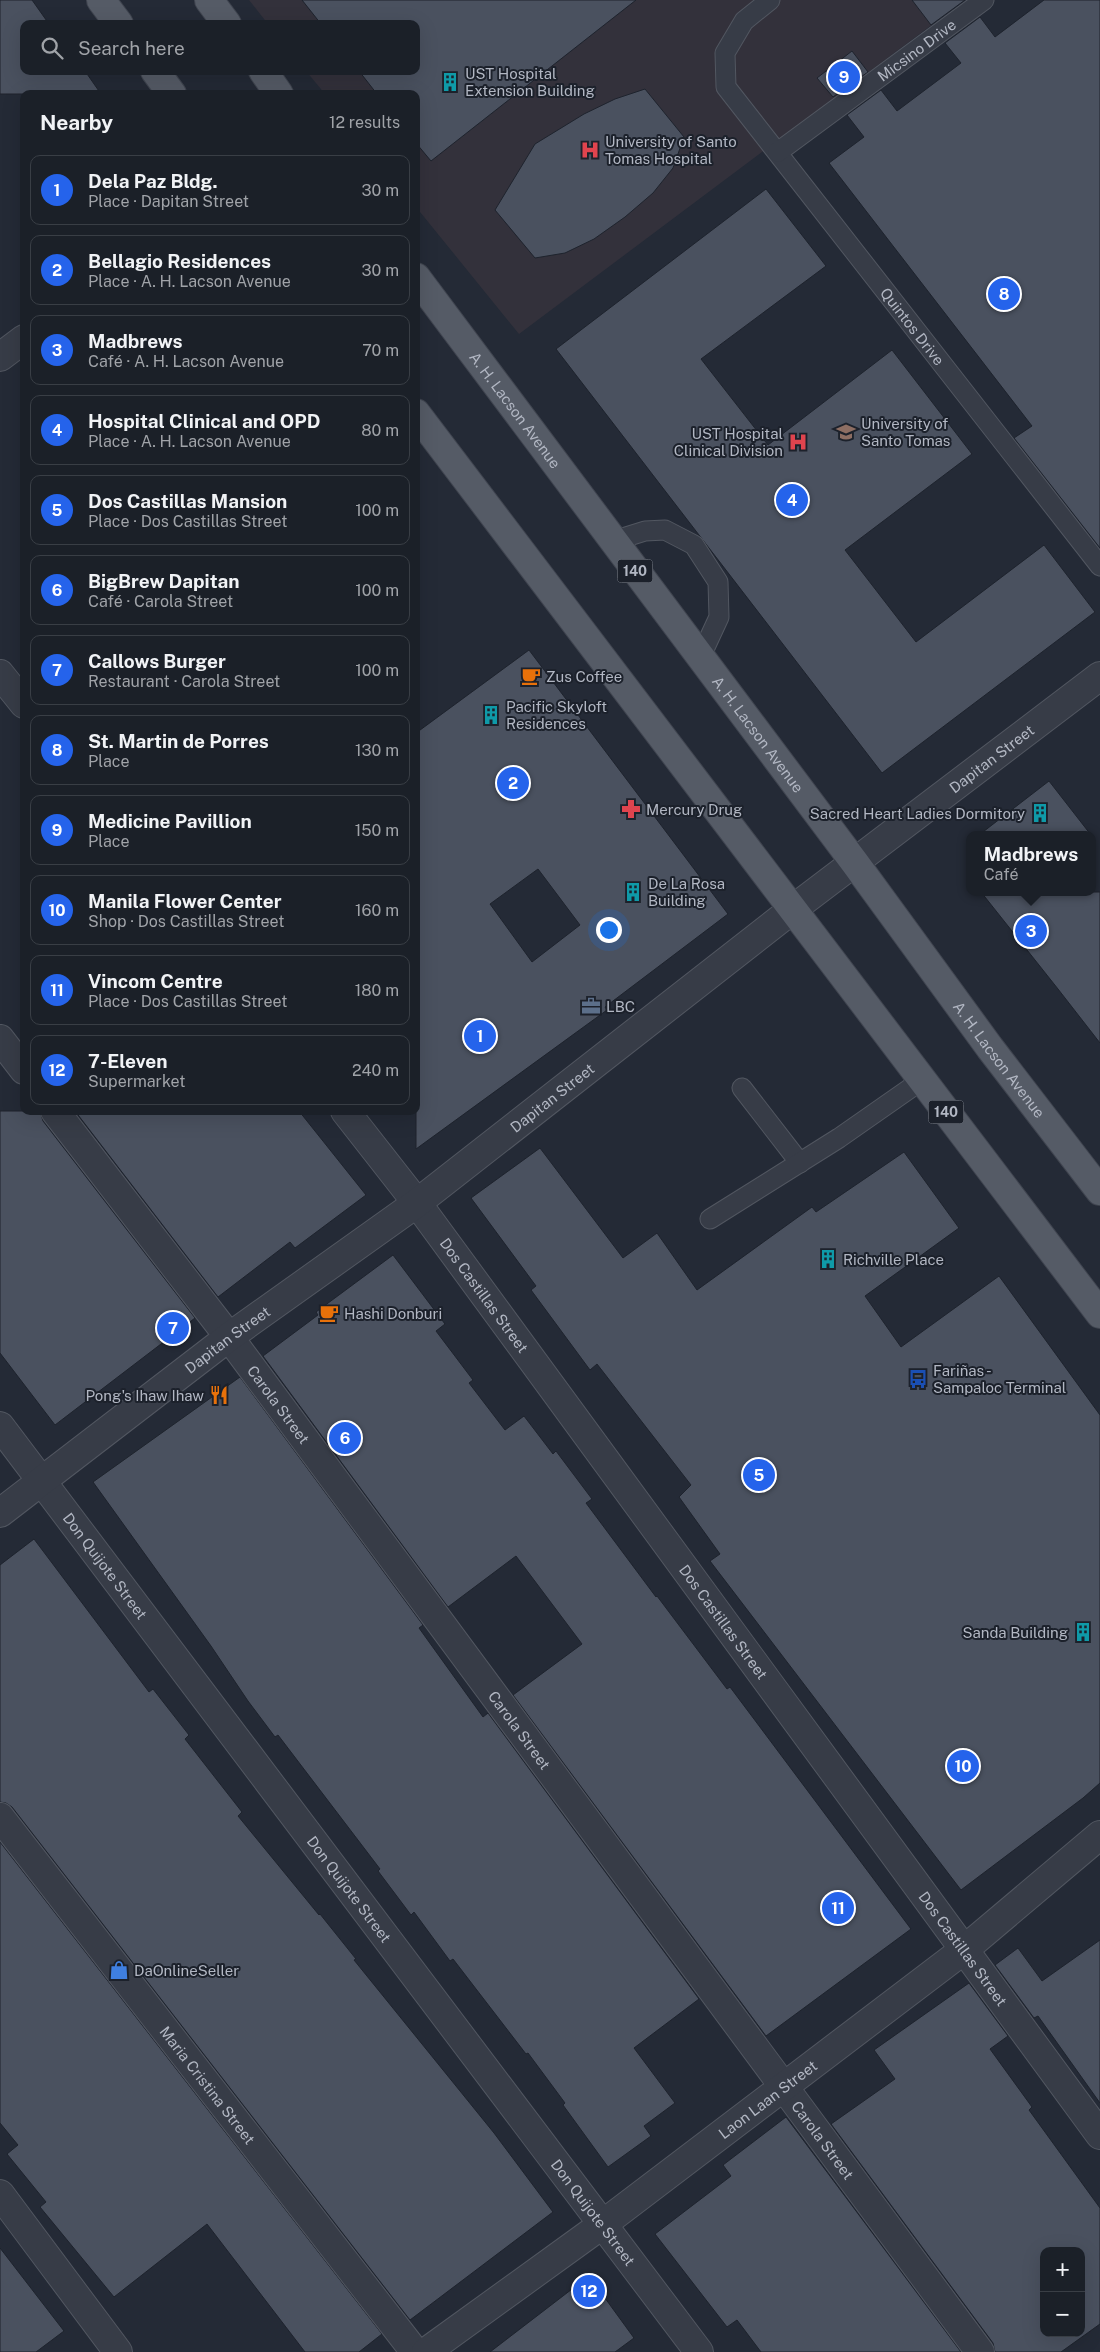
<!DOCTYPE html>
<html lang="en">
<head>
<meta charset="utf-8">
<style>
	:root { --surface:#1b2028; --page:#282d34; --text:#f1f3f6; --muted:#a0a3a8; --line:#393e45; --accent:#2563eb }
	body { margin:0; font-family:"Public Sans",sans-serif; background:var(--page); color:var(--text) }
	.controls { position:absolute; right:15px; bottom:15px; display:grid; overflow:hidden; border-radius:10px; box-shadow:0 5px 20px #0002 }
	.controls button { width:45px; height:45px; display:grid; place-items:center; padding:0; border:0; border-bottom:1px solid var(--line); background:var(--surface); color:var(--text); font:25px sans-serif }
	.you { position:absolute; left:608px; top:929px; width:18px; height:18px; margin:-12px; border:4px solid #fff; border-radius:50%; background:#1a73e8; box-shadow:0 0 0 8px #1a73e833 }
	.badge { display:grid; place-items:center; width:32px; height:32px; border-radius:50%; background:var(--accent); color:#fff; font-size:16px; font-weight:700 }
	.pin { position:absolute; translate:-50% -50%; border:2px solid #fff; box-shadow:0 1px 5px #0006 }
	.popup { position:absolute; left:966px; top:831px; width:130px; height:65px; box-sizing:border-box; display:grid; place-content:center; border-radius:10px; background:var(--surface); filter:drop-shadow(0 1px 4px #0005); font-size:16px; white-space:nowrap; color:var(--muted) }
	.popup b { font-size:19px; color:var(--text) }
	.popup::after { content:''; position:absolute; left:50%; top:100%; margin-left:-10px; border:10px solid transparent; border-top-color:var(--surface) }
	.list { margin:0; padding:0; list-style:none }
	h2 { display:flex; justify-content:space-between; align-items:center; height:65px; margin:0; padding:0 20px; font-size:21px }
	h2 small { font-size:16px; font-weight:400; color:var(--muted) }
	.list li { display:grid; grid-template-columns:32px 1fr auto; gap:15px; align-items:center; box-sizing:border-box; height:70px; margin:0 10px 10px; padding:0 10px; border:1px solid var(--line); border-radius:10px }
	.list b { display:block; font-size:19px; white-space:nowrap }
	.list p { margin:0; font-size:16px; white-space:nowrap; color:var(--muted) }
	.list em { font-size:16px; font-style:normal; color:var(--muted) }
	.icon { flex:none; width:28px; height:28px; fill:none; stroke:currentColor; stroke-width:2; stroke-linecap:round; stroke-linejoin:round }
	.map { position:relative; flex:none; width:1100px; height:2352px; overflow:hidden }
	.search { position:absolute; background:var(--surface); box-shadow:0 5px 20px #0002; left:20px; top:20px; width:400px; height:55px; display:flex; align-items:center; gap:12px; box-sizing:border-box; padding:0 18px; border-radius:10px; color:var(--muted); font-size:19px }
	.panel { position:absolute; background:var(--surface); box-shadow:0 5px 20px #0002; left:20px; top:90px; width:400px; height:1025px; border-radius:10px }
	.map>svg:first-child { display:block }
	.medical { fill:#33313b }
	.building { fill:#4a515f; stroke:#1e232d; fill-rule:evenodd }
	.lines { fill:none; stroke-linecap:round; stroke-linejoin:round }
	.service-casing { stroke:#525761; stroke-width:21 }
	.minor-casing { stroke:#525761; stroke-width:30 }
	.tertiary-casing { stroke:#525761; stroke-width:30 }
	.primary-casing { stroke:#404550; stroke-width:30 }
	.service { stroke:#373c47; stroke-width:19 }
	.minor { stroke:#373c47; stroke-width:28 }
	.tertiary { stroke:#373c47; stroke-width:28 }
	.primary { stroke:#555b66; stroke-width:28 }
	.labels { text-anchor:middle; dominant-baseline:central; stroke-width:4; stroke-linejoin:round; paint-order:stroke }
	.shield { fill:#1c212b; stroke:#858a95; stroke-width:1 }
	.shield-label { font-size:14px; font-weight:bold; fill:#b2b7c3 }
	.street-label { font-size:15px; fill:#b2b7c3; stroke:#1c212b }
	.poi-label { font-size:15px; fill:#b2b7c3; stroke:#1c212b; text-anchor:start }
</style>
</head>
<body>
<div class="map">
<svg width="1100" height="2352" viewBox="0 0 1100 2352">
	<rect width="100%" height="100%" fill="#242a36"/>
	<polygon class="medical" points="249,0 965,0 519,334 416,207 416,94 325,94 306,71 416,71 416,24 268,24"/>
	<g class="building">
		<polygon points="0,0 32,0 49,24 24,24 24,71 85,71 101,94 0,94"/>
		<polygon points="302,0 636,0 431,161 416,143 416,94 377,94 359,71 416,71 416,24 321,24"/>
		<polygon points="912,0 965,0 931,25"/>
		<polygon points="1044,0 1100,0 1100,548 1014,438 1032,426 829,163 864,137 847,115 881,90 897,111 961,63 945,43 980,17 995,37"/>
		<polygon points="852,51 868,72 833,97 817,78"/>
		<polygon points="645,89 684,137 673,168 653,193 625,217 594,239 565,253 535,258 495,210 535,144 584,114 615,99"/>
		<polygon points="766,189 826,266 701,359 768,445 892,350 972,454 845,550 916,642 1044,545 1095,612 882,773 556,349"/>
		<path d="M529,650L728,914L605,1007L607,1010L416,1149V733ZM538,869L580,925L532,962L490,904Z"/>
		<polygon points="1049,781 1091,835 979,835"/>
		<polygon points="981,892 1100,892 1100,1043 1058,989"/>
		<polygon points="0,1111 40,1111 43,1121 195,1318 55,1425 0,1353"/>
		<polygon points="75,1111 299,1111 366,1195 295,1248 290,1242 218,1297"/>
		<polygon points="540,1148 623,1258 657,1233 697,1290 812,1207 816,1212 904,1152 959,1228 865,1296 901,1347 999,1276 1100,1415 1100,1783 1083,1798 961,1890 710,1561 720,1554 679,1497 691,1485 597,1364 590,1370 531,1290 536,1286 471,1198"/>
		<polygon points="393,1255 445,1324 436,1331 473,1380 469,1383 505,1430 524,1416 553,1454 556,1451 592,1499 586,1503 656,1597 657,1596 727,1689 730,1687 911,1929 766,2036 513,1695 582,1644 516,1556 448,1607 263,1356 318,1315 316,1312"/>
		<polygon points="240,1377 423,1625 419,1628 483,1717 488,1713 699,1999 634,2048 675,2103 644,2126 651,2136 608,2167 563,2105 565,2103 528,2053 526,2054 453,1959 450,1961 414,1912 411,1915 378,1871 380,1869 278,1735 275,1737 248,1701 211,1646 93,1482"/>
		<polygon points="34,1539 149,1692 153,1689 189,1735 185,1739 242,1812 238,1816 319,1915 320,1914 356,1959 354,1960 494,2133 553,2212 410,2320 12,1807 6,1803 0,1802 0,1565"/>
		<polygon points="0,1842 382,2334 359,2352 305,2352 207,2224 114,2297 40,2207 46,2202 7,2154 18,2145 0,2123"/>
		<polygon points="1100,1940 1100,2103 1038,2016 1034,2018 995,1965 1018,1948 1042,1981"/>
		<path d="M969,1983L1008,2036L990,2049L1032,2107L1029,2110L1100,2208V2324L1061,2352H995L993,2343L831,2124L895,2079L874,2050ZM1044,2251H1081V2333H1044Z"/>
		<polygon points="786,2117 961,2352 761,2352 737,2320 727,2327 655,2234 731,2176 723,2165"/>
		<polygon points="0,2248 64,2331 36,2352 0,2352"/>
		<polygon points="589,2276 634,2338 615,2352 490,2352"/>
	</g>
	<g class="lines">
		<g class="service-casing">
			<g id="service">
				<path id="s1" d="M770,0L744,21L725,53L726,87L1100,566"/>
				<path id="s2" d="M778,152L984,0"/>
				<polyline points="613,541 645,531 665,530 694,545 718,582 719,617 700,658"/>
				<polyline points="742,1088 800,1163"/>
				<polyline points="710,1219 839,1138 922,1080"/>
			</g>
		</g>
		<g class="minor-casing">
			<g id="minor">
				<polyline points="0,674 24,704"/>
				<polyline points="0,1039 24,1070"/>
				<path id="s3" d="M55,1111L229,1337L980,2352"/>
				<path id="s4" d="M345,1111L417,1203L1100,2135"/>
				<path id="s5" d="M0,1426L699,2352"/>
				<path id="s6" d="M0,1817L415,2352"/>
			</g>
		</g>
		<g class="tertiary-casing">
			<g id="tertiary">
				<polyline points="0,357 24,339"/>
				<path id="s7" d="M0,1513L229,1337L417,1203L793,909L1100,676"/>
				<polyline points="0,2194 118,2352"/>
				<path id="s8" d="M426,2352L603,2224L965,1949L1100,1835"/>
			</g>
		</g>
		<g class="primary-casing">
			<g id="primary">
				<polyline points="101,0 119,24"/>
				<polyline points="209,0 227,24"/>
				<polyline points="155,71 172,94"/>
				<polyline points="263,71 279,94"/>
				<path id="s9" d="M416,277L855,863L990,1048L1100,1191"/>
				<polyline points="416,413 1100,1314"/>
			</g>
		</g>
		<use href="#service" class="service"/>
		<use href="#minor" class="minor"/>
		<use href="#tertiary" class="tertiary"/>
		<use href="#primary" class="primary"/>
	</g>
	<defs>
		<g id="building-bare" transform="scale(1.5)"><path d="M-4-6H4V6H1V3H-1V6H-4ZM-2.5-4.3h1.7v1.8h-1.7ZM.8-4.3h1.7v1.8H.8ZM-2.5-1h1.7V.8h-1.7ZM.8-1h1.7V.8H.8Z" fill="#0f9aa8" stroke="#1c212b" stroke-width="2.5" paint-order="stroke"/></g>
		<g id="hospital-bare" transform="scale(1.5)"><path d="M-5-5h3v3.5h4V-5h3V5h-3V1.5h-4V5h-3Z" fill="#e0444e" stroke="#1c212b" stroke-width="2.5" paint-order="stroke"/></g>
		<g id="university-bare" transform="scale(1.5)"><path d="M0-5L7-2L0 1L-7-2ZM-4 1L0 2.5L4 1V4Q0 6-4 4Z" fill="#8d6e63" stroke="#1c212b" stroke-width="2.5" paint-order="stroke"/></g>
		<g id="cafe-bare" transform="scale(1.5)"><path d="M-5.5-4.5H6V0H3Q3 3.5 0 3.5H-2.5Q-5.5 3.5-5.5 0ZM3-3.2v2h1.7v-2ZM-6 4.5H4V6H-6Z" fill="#e8710a" stroke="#1c212b" stroke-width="2.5" paint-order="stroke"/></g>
		<g id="pharmacy-bare" transform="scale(1.5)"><path d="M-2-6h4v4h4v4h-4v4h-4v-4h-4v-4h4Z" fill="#e0444e" stroke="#1c212b" stroke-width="2.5" paint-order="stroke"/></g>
		<g id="office-bare" transform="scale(1.5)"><path d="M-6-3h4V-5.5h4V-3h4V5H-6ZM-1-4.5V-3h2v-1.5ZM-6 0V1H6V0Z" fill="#5c6f8a" stroke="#1c212b" stroke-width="2.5" paint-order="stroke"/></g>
		<g id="bus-bare" transform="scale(1.5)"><path d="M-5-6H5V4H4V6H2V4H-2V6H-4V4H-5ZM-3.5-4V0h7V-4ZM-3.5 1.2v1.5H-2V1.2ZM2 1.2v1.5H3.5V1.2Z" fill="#1a4fb4" stroke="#1c212b" stroke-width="2.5" paint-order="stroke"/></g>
		<g id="restaurant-bare" transform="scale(1.5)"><path d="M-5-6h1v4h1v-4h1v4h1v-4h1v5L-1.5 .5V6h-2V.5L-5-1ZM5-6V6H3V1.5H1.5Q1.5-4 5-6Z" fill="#e8710a" stroke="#1c212b" stroke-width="2.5" paint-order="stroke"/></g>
		<g id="shop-bare" transform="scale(1.5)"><path d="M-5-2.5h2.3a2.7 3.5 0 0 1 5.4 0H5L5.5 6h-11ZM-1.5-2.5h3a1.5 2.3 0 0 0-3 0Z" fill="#3f7fe0" stroke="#1c212b" stroke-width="2.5" paint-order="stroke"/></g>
	</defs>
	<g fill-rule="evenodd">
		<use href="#building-bare" x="450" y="82"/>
		<use href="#hospital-bare" x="590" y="150"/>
		<use href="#university-bare" x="846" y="432"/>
		<use href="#hospital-bare" x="798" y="442"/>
		<use href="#cafe-bare" x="531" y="676"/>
		<use href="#building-bare" x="491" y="715"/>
		<use href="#pharmacy-bare" x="631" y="809"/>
		<use href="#building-bare" x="1040" y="813"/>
		<use href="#building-bare" x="633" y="892"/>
		<use href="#office-bare" x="591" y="1006"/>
		<use href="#building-bare" x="828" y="1259"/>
		<use href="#cafe-bare" x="329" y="1313"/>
		<use href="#bus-bare" x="918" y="1379"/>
		<use href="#restaurant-bare" x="219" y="1395"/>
		<use href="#building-bare" x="1083" y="1632"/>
		<use href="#shop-bare" x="119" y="1970"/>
	</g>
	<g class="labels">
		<g class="shield">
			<rect x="617.5" y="559.5" width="35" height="23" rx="4"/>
			<rect x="928.5" y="1100.5" width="35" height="23" rx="4"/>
		</g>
		<g class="shield-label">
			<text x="635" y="571">140</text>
			<text x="946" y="1112">140</text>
		</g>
		<g class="street-label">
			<text stroke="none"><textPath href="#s2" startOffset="172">Micsino Drive</textPath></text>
			<text stroke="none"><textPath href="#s1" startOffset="408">Quintos Drive</textPath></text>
			<text stroke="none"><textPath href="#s9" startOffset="166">A. H. Lacson Avenue</textPath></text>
			<text stroke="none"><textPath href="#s9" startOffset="571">A. H. Lacson Avenue</textPath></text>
			<text stroke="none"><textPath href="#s7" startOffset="1246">Dapitan Street</textPath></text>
			<text stroke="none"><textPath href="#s9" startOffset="976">A. H. Lacson Avenue</textPath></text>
			<text stroke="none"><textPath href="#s7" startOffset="691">Dapitan Street</textPath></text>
			<text stroke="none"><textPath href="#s4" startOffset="231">Dos Castillas Street</textPath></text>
			<text stroke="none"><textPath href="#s7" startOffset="286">Dapitan Street</textPath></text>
			<text stroke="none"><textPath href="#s3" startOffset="369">Carola Street</textPath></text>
			<text stroke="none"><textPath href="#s5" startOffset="175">Don Quijote Street</textPath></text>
			<text stroke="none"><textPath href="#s4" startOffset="636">Dos Castillas Street</textPath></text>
			<text stroke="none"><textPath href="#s3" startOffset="774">Carola Street</textPath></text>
			<text stroke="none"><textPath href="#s5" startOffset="580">Don Quijote Street</textPath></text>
			<text stroke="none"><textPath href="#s4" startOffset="1041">Dos Castillas Street</textPath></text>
			<text stroke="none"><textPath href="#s6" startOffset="339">Maria Cristina Street</textPath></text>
			<text stroke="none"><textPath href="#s8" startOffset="425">Laon Laan Street</textPath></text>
			<text stroke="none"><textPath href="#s3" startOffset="1284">Carola Street</textPath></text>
			<text stroke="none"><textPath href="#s5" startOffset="985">Don Quijote Street</textPath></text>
		</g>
		<g class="poi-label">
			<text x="465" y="73">UST Hospital<tspan x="465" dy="17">Extension Building</tspan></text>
			<text x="605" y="141">University of Santo<tspan x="605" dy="17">Tomas Hospital</tspan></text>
			<text x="861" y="423">University of<tspan x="861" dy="17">Santo Tomas</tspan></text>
			<text x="783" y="433" text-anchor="end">UST Hospital<tspan x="783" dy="17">Clinical Division</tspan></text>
			<text x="546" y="676">Zus Coffee</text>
			<text x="506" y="706">Pacific Skyloft<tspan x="506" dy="17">Residences</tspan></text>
			<text x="646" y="809">Mercury Drug</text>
			<text x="1025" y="813" text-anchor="end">Sacred Heart Ladies Dormitory</text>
			<text x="648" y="883">De La Rosa<tspan x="648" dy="17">Building</tspan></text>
			<text x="606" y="1006">LBC</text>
			<text x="843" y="1259">Richville Place</text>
			<text x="344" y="1313">Hashi Donburi</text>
			<text x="933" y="1370">Fariñas -<tspan x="933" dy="17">Sampaloc Terminal</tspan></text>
			<text x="204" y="1395" text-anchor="end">Pong's Ihaw Ihaw</text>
			<text x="1068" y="1632" text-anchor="end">Sanda Building</text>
			<text x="134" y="1970">DaOnlineSeller</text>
		</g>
	</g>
</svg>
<div class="controls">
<button>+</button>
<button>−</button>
</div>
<div class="you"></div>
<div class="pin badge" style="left:480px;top:1036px">1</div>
<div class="pin badge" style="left:513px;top:783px">2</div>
<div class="pin badge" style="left:1031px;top:931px">3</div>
<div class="popup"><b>Madbrews</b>Café</div>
<div class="pin badge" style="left:792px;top:500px">4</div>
<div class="pin badge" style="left:759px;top:1475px">5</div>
<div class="pin badge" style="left:345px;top:1438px">6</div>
<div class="pin badge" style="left:173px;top:1328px">7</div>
<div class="pin badge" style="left:1004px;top:294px">8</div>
<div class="pin badge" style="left:844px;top:77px">9</div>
<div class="pin badge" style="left:963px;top:1766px">10</div>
<div class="pin badge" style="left:838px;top:1908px">11</div>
<div class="pin badge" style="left:589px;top:2291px">12</div>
<div class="search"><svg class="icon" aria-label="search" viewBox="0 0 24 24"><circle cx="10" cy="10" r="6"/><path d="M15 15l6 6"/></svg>Search here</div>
<section class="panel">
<h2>Nearby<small>12 results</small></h2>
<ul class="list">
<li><span class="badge">1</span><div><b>Dela Paz Bldg.</b><p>Place · Dapitan Street</p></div><em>30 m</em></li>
<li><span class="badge">2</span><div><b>Bellagio Residences</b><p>Place · A. H. Lacson Avenue</p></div><em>30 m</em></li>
<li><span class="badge">3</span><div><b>Madbrews</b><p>Café · A. H. Lacson Avenue</p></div><em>70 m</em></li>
<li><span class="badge">4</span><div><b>Hospital Clinical and OPD</b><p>Place · A. H. Lacson Avenue</p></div><em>80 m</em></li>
<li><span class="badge">5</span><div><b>Dos Castillas Mansion</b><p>Place · Dos Castillas Street</p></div><em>100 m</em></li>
<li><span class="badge">6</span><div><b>BigBrew Dapitan</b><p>Café · Carola Street</p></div><em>100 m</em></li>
<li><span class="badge">7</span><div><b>Callows Burger</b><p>Restaurant · Carola Street</p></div><em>100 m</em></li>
<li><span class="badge">8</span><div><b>St. Martin de Porres</b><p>Place</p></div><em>130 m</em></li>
<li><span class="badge">9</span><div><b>Medicine Pavillion</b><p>Place</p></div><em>150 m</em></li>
<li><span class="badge">10</span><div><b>Manila Flower Center</b><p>Shop · Dos Castillas Street</p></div><em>160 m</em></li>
<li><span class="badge">11</span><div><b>Vincom Centre</b><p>Place · Dos Castillas Street</p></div><em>180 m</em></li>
<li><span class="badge">12</span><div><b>7-Eleven</b><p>Supermarket</p></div><em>240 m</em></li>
</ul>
</section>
</div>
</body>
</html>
